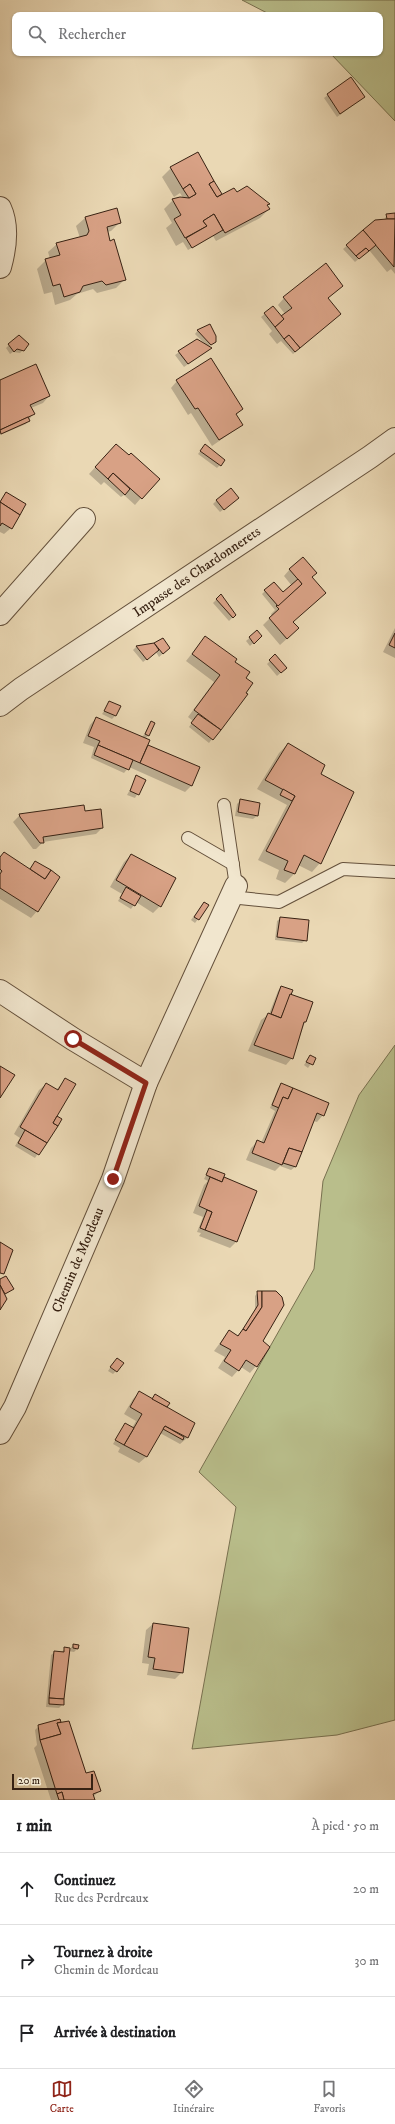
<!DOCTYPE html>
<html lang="fr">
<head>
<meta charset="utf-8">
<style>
	:root { --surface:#fff; --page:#f6f6f6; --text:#202124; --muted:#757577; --line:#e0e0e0; --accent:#8f2418 }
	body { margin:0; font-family:"IM FELL DW Pica",serif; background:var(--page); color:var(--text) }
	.scale { position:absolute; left:12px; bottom:10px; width:81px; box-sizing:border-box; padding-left:4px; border:2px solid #382213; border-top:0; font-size:11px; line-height:14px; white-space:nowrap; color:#382213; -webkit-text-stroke:3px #f1e6ce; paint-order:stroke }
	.stop { position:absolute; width:12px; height:12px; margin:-9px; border:3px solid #8f2418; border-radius:50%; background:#fff }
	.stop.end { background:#8f2418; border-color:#fff; box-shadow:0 1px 4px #0008 }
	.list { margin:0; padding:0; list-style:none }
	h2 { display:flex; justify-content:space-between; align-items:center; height:52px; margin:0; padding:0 16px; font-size:17px }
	h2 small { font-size:13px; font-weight:400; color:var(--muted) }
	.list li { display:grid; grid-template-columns:26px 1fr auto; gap:12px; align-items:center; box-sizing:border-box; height:72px; padding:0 16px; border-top:1px solid var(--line) }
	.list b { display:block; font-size:15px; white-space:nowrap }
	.list p { margin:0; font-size:13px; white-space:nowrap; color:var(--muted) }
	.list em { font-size:13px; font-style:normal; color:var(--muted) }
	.icon { flex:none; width:22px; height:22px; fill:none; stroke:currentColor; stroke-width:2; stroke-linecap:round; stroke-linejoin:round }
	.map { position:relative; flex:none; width:395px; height:1800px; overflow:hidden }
	.search { position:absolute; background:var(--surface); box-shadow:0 1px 3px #0004; left:12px; right:12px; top:12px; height:44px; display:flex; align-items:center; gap:10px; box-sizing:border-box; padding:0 14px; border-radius:8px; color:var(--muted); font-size:15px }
	.sheet { height:268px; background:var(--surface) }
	nav { display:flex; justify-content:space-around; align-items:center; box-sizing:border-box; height:56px; border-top:1px solid var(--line); background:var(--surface); font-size:11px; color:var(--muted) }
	nav a { display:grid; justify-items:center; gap:2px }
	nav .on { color:var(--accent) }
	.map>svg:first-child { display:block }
	.green { fill:#b9be8b; stroke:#78704f }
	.shadow { fill:#0003 }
	.building { fill:#d8a185; stroke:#382213 }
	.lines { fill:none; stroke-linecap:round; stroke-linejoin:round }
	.service-casing { stroke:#64503b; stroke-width:14 }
	.minor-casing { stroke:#64503b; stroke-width:24 }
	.service { stroke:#f1e6ce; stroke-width:12 }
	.minor { stroke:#f1e6ce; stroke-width:22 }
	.route { stroke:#8f2418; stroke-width:5 }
	.labels { text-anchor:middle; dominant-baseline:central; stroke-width:3.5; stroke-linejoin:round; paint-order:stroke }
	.street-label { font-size:14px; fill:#382213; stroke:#f1e6ce }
</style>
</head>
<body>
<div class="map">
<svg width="395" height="1800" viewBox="0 0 395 1800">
	<rect width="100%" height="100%" fill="#ead8b4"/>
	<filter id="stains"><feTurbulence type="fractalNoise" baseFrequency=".005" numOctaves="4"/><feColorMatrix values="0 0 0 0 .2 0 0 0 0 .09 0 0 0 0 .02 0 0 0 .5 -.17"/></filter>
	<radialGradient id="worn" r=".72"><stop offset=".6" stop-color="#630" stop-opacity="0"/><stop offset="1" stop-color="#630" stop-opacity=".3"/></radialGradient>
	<g class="green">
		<polygon points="242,0 395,0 395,121 330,53 380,53 380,15 271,15"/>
		<polygon points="395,1045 395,1720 337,1735 192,1749 236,1507 199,1472 314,1269 323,1181 359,1095"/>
	</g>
	<g class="shadow">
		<polygon points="350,78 364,97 337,117 324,98"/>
		<polygon points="197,153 222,196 236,194 268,204 267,205 269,209 260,218 216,241 213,236 188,250 183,242 176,246 166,228 172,223 164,209 173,200 183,198 180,193 174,197 162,177 171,168"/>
		<polygon points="395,214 395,274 391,269 387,272 369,250 355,262 343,249 363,232 384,220 387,215"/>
		<polygon points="85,218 120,222 111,231 107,232 125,279 116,288 97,293 93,289 77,294 70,300 55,305 52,292 44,294 37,269 46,260 50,259 48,252 57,244 80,238 76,226"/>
		<polygon points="342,286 327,298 340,314 293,354 281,341 277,344 269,334 272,331 261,317 273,307 281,317 285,314 278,305 284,298"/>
		<polygon points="198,330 211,345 208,347 210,349 184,367 175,355 197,340 205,344 195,334"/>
		<polygon points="9,345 23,350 20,353 13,352 10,354 6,348"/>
		<polygon points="177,381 242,409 236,415 242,425 212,446 191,413 188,415 171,388"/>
		<polygon points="0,382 49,396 43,403 31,408 33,414 26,424 0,435"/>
		<polygon points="202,449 220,465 217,468 198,454"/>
		<polygon points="109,452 141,498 135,505 124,495 121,497 104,482 101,485 89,474"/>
		<polygon points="3,497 11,528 4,534 0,532 0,502"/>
		<polygon points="217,500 235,501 220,512 213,504"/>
		<polygon points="290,569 311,577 292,622 291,635 280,645 263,625 272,616 271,614 275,610 262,594 265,591 283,593 292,586 284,576"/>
		<polygon points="220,596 235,615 229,621 213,603"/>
		<polygon points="395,628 395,658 383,652"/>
		<polygon points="257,631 261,636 250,646 246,641"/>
		<polygon points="205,637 234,662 246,694 209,743 189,727 193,721 188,717 214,682 186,661"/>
		<polygon points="163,640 166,651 159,657 156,652 143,662 133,650 136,647 154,644"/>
		<polygon points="275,656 286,668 277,676 267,664"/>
		<polygon points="110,702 115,716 112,719 102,714"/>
		<polygon points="96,718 142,738 151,722 149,735 145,739 147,745 199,768 191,786 185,792 129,767 124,773 91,758 94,747 83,743 90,725"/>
		<polygon points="288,744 320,775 320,863 312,872 298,865 294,874 285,883 276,879 279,870 258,860 287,805 257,789 279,753"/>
		<polygon points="137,777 145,780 135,798 127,795"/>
		<polygon points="241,800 259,804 257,816 253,819 235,816 237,804"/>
		<polygon points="84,812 102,828 96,834 43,842 36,849 33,849 13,822 20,815"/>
		<polygon points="4,853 29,870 36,862 59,877 37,911 31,918 0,899 0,857"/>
		<polygon points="131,855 160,906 153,913 136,902 131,909 118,901 122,894 110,887 124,862"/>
		<polygon points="204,903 198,919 195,923 191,920"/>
		<polygon points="281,918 306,940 302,943 275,940 277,921"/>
		<polygon points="281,987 290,995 305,1022 292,1058 286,1065 248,1051 261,1020 269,1014 278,991"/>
		<polygon points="310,1056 315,1058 308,1068 304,1065"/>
		<polygon points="66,1079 53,1120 60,1119 35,1158 15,1146 20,1138 14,1134 39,1090 46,1084 56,1090"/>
		<polygon points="282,1084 323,1115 317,1122 313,1121 295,1167 291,1170 280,1166 275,1171 246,1160 251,1148 258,1141 261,1143 275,1111 270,1108 278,1088"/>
		<polygon points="209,1169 224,1175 221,1182 224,1179 256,1191 236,1242 230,1248 199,1236 201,1233 197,1232 203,1217 193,1213 204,1185 208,1181 204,1179"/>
		<polygon points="258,1292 261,1342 256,1366 250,1373 241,1367 232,1377 218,1368 225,1357 214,1351 229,1331 237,1336 240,1333 255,1310 255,1296"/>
		<polygon points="114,1362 116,1371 113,1374 108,1371"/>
		<polygon points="139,1393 151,1399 155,1396 166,1408 194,1423 187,1438 180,1444 160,1433 146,1457 139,1463 118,1452 120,1448 113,1444 125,1424 132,1428 136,1421 124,1414 133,1399"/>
		<polygon points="153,1624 182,1672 175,1679 147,1675 149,1664 142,1663 146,1630"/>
		<polygon points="73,1645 78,1648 74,1652 68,1651 63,1704 59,1708 46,1707 51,1655 55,1652 61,1652 65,1649 70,1649"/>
		<polygon points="59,1720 85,1775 100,1790 93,1797 94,1800 51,1800 34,1748 37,1745 35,1730 39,1726"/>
	</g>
	<g class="building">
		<polygon points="351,77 365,97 340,114 327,94"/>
		<polygon points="198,152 214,181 209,184 217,197 234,188 237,192 247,186 270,204 267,205 270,209 225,233 214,214 203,221 207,226 185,238 174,219 181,215 172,199 180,197 189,198 196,194 190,184 183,189 170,167"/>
		<polygon points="214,181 222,194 217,197 209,184"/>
		<polygon points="190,184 196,194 189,198 183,189"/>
		<polygon points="117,208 121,223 107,227 110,241 114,239 126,280 106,285 102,281 83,286 80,292 64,297 60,284 53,286 45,259 60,255 56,243 87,235 89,231 85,217"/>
		<polygon points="395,213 395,219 387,219 386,214"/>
		<polygon points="214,214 223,230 192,248 186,238 207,226 203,221"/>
		<polygon points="387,219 395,219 394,267 363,230 375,220"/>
		<polygon points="363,230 376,245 369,251 366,248 356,256 346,245"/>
		<polygon points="366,248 369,251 359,259 356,256"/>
		<polygon points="326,263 343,286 328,298 341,314 300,348 289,335 284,339 275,327 284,319 281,316 292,308 283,297"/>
		<polygon points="273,306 284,319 275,327 264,313"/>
		<polygon points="210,324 216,336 216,342 211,345 197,330"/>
		<polygon points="19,335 29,344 24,351 17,349 14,352 8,344"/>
		<polygon points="289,335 300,348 295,352 284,339"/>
		<polygon points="197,339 212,348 188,364 178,351"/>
		<polygon points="211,358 243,409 236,414 243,425 219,440 198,408 195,409 176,380"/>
		<polygon points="36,364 50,396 30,405 35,414 0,430 0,380"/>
		<polygon points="28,417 30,421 1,434 0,430"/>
		<polygon points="116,444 129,455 131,453 160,479 142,499 113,473 108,479 95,467"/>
		<polygon points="205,444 225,460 221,466 200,451"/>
		<polygon points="113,473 130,489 125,495 108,479"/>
		<polygon points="231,488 239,498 224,510 216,500"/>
		<polygon points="6,492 26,504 20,515 0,502"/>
		<polygon points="0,502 20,515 12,529 2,523 0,526"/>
		<polygon points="303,557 317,573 312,577 326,593 293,622 299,628 287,639 269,618 279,609 276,606 302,584 289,569"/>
		<polygon points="298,579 302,584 278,606 264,590 274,582 283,592"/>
		<polygon points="221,594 236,615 233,618 216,599"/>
		<polygon points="257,630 262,636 254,644 249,637"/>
		<polygon points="395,633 395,648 389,645"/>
		<polygon points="205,636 237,659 235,662 250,672 246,678 253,683 246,693 248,694 221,730 194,710 220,675 192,654"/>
		<polygon points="163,638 170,648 163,654 154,643"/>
		<polygon points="154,643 159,650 147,660 136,646"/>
		<polygon points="275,654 287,668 281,673 269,660"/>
		<polygon points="109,701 121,706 116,716 104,711"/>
		<polygon points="198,714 221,730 213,740 191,723"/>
		<polygon points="96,717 150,740 140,763 98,745 100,741 88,736"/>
		<polygon points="151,721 155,723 149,736 145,734"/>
		<polygon points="288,743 325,765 321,774 354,792 321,864 304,855 295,874 284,870 288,861 266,851 295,796 265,780"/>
		<polygon points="98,745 133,760 129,770 94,755"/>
		<polygon points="148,745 200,767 192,786 140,763"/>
		<polygon points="136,775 146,780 139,795 130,791"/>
		<polygon points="283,789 295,796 292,801 280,795"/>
		<polygon points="240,799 260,803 258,816 238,812"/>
		<polygon points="84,805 85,811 101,809 103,828 43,837 44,843 40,843 20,817 19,814"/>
		<polygon points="4,852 45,879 51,870 60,877 38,912 0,888 0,874 2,871 0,869 0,857"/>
		<polygon points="131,854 176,878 161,907 116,880"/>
		<polygon points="35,861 51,870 45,879 30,869"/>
		<polygon points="126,887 141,896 135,906 120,898"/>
		<polygon points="204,902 209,905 199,920 194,917"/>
		<polygon points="280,917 309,920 307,941 277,937"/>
		<polygon points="281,986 293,990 281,1018 271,1014"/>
		<polygon points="290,994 313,1002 306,1022 304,1022 293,1059 254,1045 268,1013 281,1018"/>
		<polygon points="310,1055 316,1058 313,1065 306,1062"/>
		<polygon points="0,1066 15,1075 0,1098"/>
		<polygon points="65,1078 76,1084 53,1123 58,1126 47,1143 20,1127 46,1083 58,1090"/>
		<polygon points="281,1083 293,1088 288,1099 283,1097 279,1108 272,1105"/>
		<polygon points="293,1088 329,1103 324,1116 317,1113 302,1152 289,1148 282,1165 252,1153 257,1140 264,1143 283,1097 288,1099"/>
		<polygon points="57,1116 62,1119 58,1126 53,1123"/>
		<polygon points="25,1130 47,1143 39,1155 18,1143"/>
		<polygon points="289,1148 302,1152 296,1167 283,1163"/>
		<polygon points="209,1168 225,1174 222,1182 206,1175"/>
		<polygon points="210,1177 222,1182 224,1177 257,1191 237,1242 205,1230 212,1212 199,1206"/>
		<polygon points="207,1210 212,1212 205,1230 200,1228"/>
		<polygon points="0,1242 13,1250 4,1274 0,1273"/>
		<polygon points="6,1276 14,1289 5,1294 0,1285 0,1279"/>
		<polygon points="0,1285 7,1299 0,1310"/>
		<polygon points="257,1291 262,1291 262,1307 246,1331 243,1329 258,1305"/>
		<polygon points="262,1291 276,1291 282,1297 284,1305 263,1341 270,1347 257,1367 246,1360 239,1371 224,1361 231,1350 220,1344 229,1330 238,1336 243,1329 246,1331 262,1307"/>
		<polygon points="117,1358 124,1363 117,1372 110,1367"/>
		<polygon points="139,1391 195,1423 188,1438 165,1426 147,1457 124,1445 142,1414 130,1407"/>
		<polygon points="155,1394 170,1403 167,1407 152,1399"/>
		<polygon points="125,1423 134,1428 124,1445 115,1440"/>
		<polygon points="165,1426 184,1437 183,1440 163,1429"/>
		<polygon points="153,1623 189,1628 183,1673 153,1669 155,1658 148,1657"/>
		<polygon points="73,1644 79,1645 78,1649 73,1648"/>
		<polygon points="64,1647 70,1648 64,1699 49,1698 54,1651 64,1652"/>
		<polygon points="49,1698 64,1699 64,1705 49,1704"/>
		<polygon points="60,1719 61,1722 57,1723 61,1734 40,1740 38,1725"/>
		<polygon points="69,1721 86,1773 94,1771 101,1791 93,1794 95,1800 64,1800 62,1792 57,1794 40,1740 61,1734 57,1723"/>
		<polygon points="62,1792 64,1800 59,1800 57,1794"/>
	</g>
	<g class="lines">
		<g class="service-casing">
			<g id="service">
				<polyline points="224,805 236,886"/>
				<polyline points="188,838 233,864"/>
				<polyline points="230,897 279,902 343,869 395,872"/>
			</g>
		</g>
		<g class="minor-casing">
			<g id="minor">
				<path d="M0,208C8,225 5,249 0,267"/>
				<polyline points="0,614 84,519"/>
				<polyline points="0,705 21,689 370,457 395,439"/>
				<polyline points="0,991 73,1039 146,1083"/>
				<polyline points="0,1433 15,1407 113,1179 146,1083 236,886"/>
			</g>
		</g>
		<use href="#service" class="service"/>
		<use href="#minor" class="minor"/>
	</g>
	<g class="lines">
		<polyline class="route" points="73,1039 146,1083 113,1179"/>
	</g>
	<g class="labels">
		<g class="street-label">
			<text transform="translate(197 572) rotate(-34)">Impasse des Chardonnerets</text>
			<text transform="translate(78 1260) rotate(-67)">Chemin de Mordeau</text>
		</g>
	</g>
	<rect width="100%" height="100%" filter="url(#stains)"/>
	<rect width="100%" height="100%" fill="url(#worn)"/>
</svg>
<div class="scale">20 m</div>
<div class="stop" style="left:73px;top:1039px"></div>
<div class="stop end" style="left:113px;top:1179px"></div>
<div class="search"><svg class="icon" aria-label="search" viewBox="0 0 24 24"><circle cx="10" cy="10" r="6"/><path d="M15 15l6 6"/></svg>Rechercher</div>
</div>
<section class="sheet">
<h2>1 min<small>À pied · 50 m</small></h2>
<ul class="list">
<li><svg class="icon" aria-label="ahead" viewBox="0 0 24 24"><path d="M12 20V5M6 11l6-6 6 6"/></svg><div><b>Continuez</b><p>Rue des Perdreaux</p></div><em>20 m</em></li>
<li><svg class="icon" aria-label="right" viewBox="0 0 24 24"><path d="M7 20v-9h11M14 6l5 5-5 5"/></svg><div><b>Tournez à droite</b><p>Chemin de Mordeau</p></div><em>30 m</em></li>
<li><svg class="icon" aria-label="arrive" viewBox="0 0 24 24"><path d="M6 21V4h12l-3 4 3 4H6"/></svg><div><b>Arrivée à destination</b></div></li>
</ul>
</section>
<nav>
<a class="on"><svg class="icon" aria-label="map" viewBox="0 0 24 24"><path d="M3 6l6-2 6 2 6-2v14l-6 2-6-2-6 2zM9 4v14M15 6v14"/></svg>Carte</a>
<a><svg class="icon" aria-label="directions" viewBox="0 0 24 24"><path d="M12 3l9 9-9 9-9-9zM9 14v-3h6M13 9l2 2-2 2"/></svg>Itinéraire</a>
<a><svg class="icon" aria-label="saved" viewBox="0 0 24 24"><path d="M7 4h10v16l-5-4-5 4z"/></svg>Favoris</a>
</nav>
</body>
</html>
